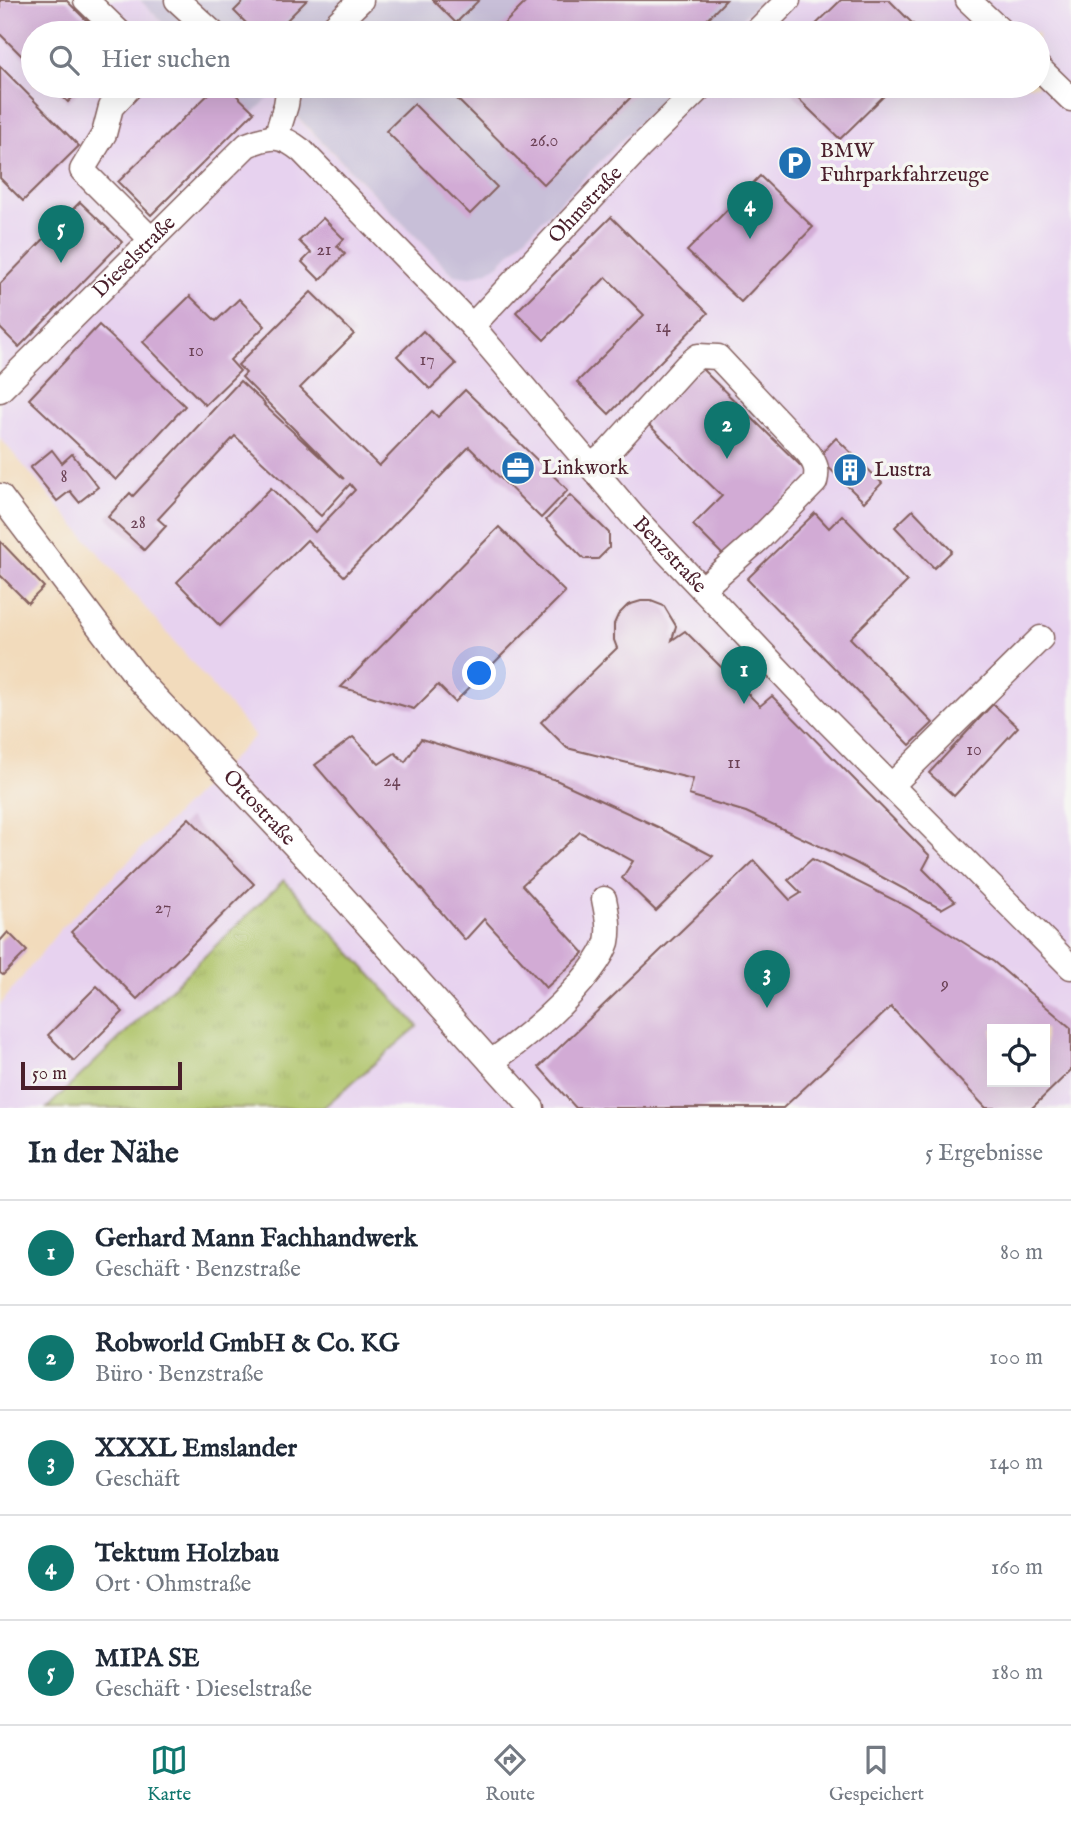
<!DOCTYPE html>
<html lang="de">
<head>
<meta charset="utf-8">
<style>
	:root { --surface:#fff; --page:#f6f6f7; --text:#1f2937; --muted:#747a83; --line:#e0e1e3; --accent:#0f766e }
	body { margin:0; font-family:"IM FELL English",serif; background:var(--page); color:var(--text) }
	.controls { position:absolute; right:21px; bottom:21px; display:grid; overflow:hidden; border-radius:0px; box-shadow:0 7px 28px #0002 }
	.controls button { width:63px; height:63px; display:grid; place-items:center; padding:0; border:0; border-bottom:2px solid var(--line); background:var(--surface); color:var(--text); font:35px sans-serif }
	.scale { position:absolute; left:21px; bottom:18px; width:161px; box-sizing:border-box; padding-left:7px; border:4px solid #4a1f2b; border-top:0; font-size:19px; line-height:24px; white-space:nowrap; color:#4a1f2b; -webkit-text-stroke:5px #f6f6f2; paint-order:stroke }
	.you { position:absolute; left:480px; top:674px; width:24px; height:24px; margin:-18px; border:5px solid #fff; border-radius:50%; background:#1a73e8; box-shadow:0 0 0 10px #1a73e833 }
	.badge { display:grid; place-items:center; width:46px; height:46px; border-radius:50%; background:var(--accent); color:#fff; font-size:23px; font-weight:700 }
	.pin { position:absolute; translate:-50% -58px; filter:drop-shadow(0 2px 4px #0008) }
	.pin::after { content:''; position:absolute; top:37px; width:24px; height:21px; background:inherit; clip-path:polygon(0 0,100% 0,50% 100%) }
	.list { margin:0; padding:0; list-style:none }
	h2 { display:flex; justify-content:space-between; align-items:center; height:91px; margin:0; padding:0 28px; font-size:30px }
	h2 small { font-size:23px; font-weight:400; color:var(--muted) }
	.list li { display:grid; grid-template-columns:46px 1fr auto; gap:21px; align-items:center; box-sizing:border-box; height:105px; padding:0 28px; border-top:2px solid var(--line) }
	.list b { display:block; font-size:26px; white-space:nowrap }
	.list p { margin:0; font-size:23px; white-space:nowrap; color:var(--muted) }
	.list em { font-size:23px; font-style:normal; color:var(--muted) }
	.icon { flex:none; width:38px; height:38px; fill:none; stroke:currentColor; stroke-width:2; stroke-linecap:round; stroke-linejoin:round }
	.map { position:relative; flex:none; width:1071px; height:1108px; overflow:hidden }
	.search { position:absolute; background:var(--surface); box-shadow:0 7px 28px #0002; left:21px; right:21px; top:21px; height:77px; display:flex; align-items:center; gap:18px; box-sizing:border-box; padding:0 24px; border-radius:38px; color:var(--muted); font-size:26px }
	.sheet { height:616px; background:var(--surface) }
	nav { display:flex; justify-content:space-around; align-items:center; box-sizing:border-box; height:98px; border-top:2px solid var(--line); background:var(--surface); font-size:19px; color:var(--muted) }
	nav a { display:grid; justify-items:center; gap:4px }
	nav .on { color:var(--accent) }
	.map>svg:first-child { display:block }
	.built { fill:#e7d2ef; fill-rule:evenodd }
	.industrial { fill:#c8bfd8 }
	.grass { fill:url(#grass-tufts); stroke:#7c7149; stroke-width:2 }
	.building { fill:#d2abd5; fill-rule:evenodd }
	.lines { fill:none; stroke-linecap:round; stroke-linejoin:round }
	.minor-casing { stroke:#85615e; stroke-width:27 }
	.minor { stroke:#fff; stroke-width:24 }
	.labels { text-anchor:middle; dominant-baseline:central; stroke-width:7; stroke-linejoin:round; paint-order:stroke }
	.number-label { font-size:18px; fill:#6c4256 }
	.poi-label { font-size:21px; fill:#4a1f2b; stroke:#f6f6f2; text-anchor:start }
	.street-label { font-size:21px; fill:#4a1f2b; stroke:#f6f6f2 }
</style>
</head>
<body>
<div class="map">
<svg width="1071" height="1108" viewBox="0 0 1071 1108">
	<defs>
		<pattern id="grass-tufts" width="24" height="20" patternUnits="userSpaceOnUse" patternTransform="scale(1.75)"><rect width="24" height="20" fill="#aec367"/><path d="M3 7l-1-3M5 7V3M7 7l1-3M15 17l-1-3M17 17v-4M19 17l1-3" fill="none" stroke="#97a75a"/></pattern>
	</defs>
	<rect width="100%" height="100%" fill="#f6f6f2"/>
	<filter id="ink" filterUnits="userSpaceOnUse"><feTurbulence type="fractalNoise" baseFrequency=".0143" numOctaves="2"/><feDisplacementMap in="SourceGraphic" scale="14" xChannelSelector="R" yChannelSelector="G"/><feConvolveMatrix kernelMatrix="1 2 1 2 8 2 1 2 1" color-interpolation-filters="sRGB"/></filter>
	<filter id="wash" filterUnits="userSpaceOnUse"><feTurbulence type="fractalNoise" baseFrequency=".00686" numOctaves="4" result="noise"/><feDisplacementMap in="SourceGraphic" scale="28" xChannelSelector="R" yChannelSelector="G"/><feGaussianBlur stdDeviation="1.57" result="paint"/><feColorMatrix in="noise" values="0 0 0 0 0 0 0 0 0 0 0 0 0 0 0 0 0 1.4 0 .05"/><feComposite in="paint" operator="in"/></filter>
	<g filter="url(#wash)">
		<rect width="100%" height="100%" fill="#f2dbbc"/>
		<path class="built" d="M0,0H140L173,33H33V86H227L254,112L273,93L454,275L499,264L675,86H1038V33H727L760,0H1071V1108H323L418,1025L284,880L47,1108H0V1005L62,927L255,736L0,438ZM992,1029H1045V1082H992Z"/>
		<g class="industrial">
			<polygon points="140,0 760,0 727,33 173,33"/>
			<polygon points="227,86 675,86 499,264 488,271 469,277 454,275 274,93 254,112"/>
		</g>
		<polygon class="grass" points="284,880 418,1026 323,1108 47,1108"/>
		<g id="blocks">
			<g class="building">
				<polygon points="0,0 66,0 99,33 33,33 33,67 0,34"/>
				<polygon points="245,0 307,0 274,33 256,33 234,11"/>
				<polygon points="433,0 479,0 456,23"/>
				<polygon points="528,0 726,0 694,33 495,33"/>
				<polygon points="841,0 889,0 922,33 807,33"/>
				<polygon points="0,66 79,146 23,201 0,178"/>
				<polygon points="52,86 84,86 68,102"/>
				<polygon points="217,86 227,86 254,112 151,215 118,182"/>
				<polygon points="448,86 642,86 544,185 455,97 457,95"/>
				<polygon points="785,86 894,86 840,139"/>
				<polygon points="414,104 497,187 470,214 386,131"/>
				<polygon points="760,176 813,227 741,302 687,251"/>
				<polygon points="80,202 122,242 19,347 0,328 0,284"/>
				<polygon points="611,217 708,313 609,414 577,382 644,315 606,277 544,340 516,312"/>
				<polygon points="323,218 344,239 337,246 345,254 320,280 302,262 311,253 299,241"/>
				<polygon points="311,292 354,334 300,388 379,466 432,411 438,417 465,390 568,490 541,518 469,447 344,576 307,540 220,626 177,582 271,488 315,532 355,490 350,484 321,516 235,436 158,519 166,526 144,550 108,517 130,493 133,496 240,381 265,404 264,405 344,479 242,377 246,373 238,365"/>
				<polygon points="190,296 216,321 239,299 265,326 230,360 240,371 205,405 143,342"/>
				<polygon points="99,325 185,406 116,480 29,399"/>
				<polygon points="423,331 456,364 430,389 397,356"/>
				<polygon points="700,367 808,473 725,557 693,525 722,496 646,422"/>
				<polygon points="836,438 882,483 864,502 818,457"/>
				<polygon points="52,450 62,463 72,454 98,487 79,502 70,491 57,501 30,468"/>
				<polygon points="570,495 609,533 609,548 598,559 584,559 546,520"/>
				<polygon points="913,510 952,551 934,568 895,527"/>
				<polygon points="815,513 829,528 842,515 907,582 850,638 933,723 910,745 747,579"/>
				<polygon points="499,527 565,592 455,702 438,685 414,709 341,687"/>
				<polygon points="0,541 44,587 28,603 1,576 0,577"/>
				<polygon points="641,601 651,601 664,606 676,626 672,640 685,631 760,706 772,696 930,856 923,869 955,901 941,909 854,862 746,812 689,795 693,779 567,748 541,722 617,648 614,640 614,624 618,615 628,605"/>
				<polygon points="993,704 1018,727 954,796 929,773"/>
				<polygon points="353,737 379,764 395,753 405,762 421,739 556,780 658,827 713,856 656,911 622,878 633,861 580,832 522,885 584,953 546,988 484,919 465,940 315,765"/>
				<polygon points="189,818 254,884 137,999 71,932"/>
				<path d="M812,859L908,907L994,962L1071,1028V1070L1032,1108H986L891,1007L783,1108H576L539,1067L754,861L790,900L801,893L788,880ZM992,1029H1045V1082H992Z"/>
				<polygon points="8,932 27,951 3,975 0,973 0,941"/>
				<polygon points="97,986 123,1012 74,1061 48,1035"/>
			</g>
		</g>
	</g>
	<g filter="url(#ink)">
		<use href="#blocks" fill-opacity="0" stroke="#85615e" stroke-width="2"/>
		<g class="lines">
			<g class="minor-casing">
				<g id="minor">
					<polyline points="86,0 120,33"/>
					<polyline points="177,0 213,33"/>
					<polyline points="968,0 1003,33"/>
					<polyline points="327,33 361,0"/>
					<polyline points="755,33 788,0"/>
					<polyline points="1038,67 1071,99"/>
					<polyline points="131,86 111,107 104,134 82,170 151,239"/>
					<polyline points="276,137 286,105 289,86"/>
					<path id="s1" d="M472,326L639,148L702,86"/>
					<path id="s2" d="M0,390L247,145C271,135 281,134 302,151L472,326L632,515L828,722L1071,967"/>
					<path d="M591,466L608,452L686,366L698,356L718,357L809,454C816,465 818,470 815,482L759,539L702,589"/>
					<path id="s3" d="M0,496L140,681L342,896L532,1108"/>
					<polyline points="891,786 1041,638"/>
					<path d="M491,1062C528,1036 563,1007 591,970C597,962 604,952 607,942C610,927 607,914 604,899"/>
				</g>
			</g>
			<use href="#minor" class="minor"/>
		</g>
	</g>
	<defs>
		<g id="parking-disc" transform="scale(1.75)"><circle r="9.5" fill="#1f6fb2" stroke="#f6f6f2"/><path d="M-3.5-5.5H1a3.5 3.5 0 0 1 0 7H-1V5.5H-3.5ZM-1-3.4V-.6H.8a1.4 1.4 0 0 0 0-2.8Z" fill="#fff"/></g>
		<g id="office-disc" transform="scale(1.75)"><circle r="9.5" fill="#1f6fb2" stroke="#f6f6f2"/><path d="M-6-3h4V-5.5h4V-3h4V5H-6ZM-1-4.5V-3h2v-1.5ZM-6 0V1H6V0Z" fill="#fff"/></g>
		<g id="building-disc" transform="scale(1.75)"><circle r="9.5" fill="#1f6fb2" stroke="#f6f6f2"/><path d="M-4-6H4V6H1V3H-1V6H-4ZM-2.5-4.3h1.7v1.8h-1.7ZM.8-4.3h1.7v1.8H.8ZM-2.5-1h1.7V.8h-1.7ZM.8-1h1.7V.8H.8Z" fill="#fff"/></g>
	</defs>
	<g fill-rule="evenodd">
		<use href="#parking-disc" x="795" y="163"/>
		<use href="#office-disc" x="518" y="468"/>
		<use href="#building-disc" x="850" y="470"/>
	</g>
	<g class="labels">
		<g class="number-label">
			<text x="544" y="141">26.0</text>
			<text x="324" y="250">21</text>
			<text x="663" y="327">14</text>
			<text x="196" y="351">10</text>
			<text x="427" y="360">17</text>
			<text x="64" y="477">8</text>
			<text x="138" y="523">28</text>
			<text x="974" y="750">10</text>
			<text x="734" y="763">11</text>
			<text x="392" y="781">24</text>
			<text x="163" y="908">27</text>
			<text x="945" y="984">9</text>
		</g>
		<g class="poi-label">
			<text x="820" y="151">BMW<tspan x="820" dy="24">Fuhrparkfahrzeuge</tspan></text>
			<text x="542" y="468">Linkwork</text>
			<text x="874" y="470">Lustra</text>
		</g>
		<g class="street-label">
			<text stroke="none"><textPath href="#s1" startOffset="166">Ohmstraße</textPath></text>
			<text stroke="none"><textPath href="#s2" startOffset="189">Dieselstraße</textPath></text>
			<text stroke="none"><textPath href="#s2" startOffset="954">Benzstraße</textPath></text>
			<text stroke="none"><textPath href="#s3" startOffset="406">Ottostraße</textPath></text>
		</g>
	</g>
</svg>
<div class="controls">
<button><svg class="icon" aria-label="locate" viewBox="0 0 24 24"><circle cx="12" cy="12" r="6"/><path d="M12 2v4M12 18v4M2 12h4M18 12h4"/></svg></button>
</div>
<div class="scale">50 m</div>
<div class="you"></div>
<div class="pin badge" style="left:744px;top:704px">1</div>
<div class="pin badge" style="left:727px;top:459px">2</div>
<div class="pin badge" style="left:767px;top:1008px">3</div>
<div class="pin badge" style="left:750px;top:239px">4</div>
<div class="pin badge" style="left:61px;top:263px">5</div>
<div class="search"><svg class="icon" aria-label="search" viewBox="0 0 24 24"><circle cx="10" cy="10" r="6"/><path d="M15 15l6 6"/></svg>Hier suchen</div>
</div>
<section class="sheet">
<h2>In der Nähe<small>5 Ergebnisse</small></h2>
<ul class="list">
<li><span class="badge">1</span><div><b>Gerhard Mann Fachhandwerk</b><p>Geschäft · Benzstraße</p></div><em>80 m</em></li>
<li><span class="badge">2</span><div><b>Robworld GmbH &amp; Co. KG</b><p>Büro · Benzstraße</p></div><em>100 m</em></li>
<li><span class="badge">3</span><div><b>XXXL Emslander</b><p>Geschäft</p></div><em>140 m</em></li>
<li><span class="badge">4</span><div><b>Tektum Holzbau</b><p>Ort · Ohmstraße</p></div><em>160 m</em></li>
<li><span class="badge">5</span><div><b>MIPA SE</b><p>Geschäft · Dieselstraße</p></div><em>180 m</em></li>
</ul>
</section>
<nav>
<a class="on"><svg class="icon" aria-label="map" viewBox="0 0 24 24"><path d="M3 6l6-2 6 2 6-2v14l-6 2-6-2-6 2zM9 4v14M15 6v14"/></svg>Karte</a>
<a><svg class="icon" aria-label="directions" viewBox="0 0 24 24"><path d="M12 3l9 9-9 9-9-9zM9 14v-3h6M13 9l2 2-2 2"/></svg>Route</a>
<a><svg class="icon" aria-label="saved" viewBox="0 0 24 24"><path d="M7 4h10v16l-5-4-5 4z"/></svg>Gespeichert</a>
</nav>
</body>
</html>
